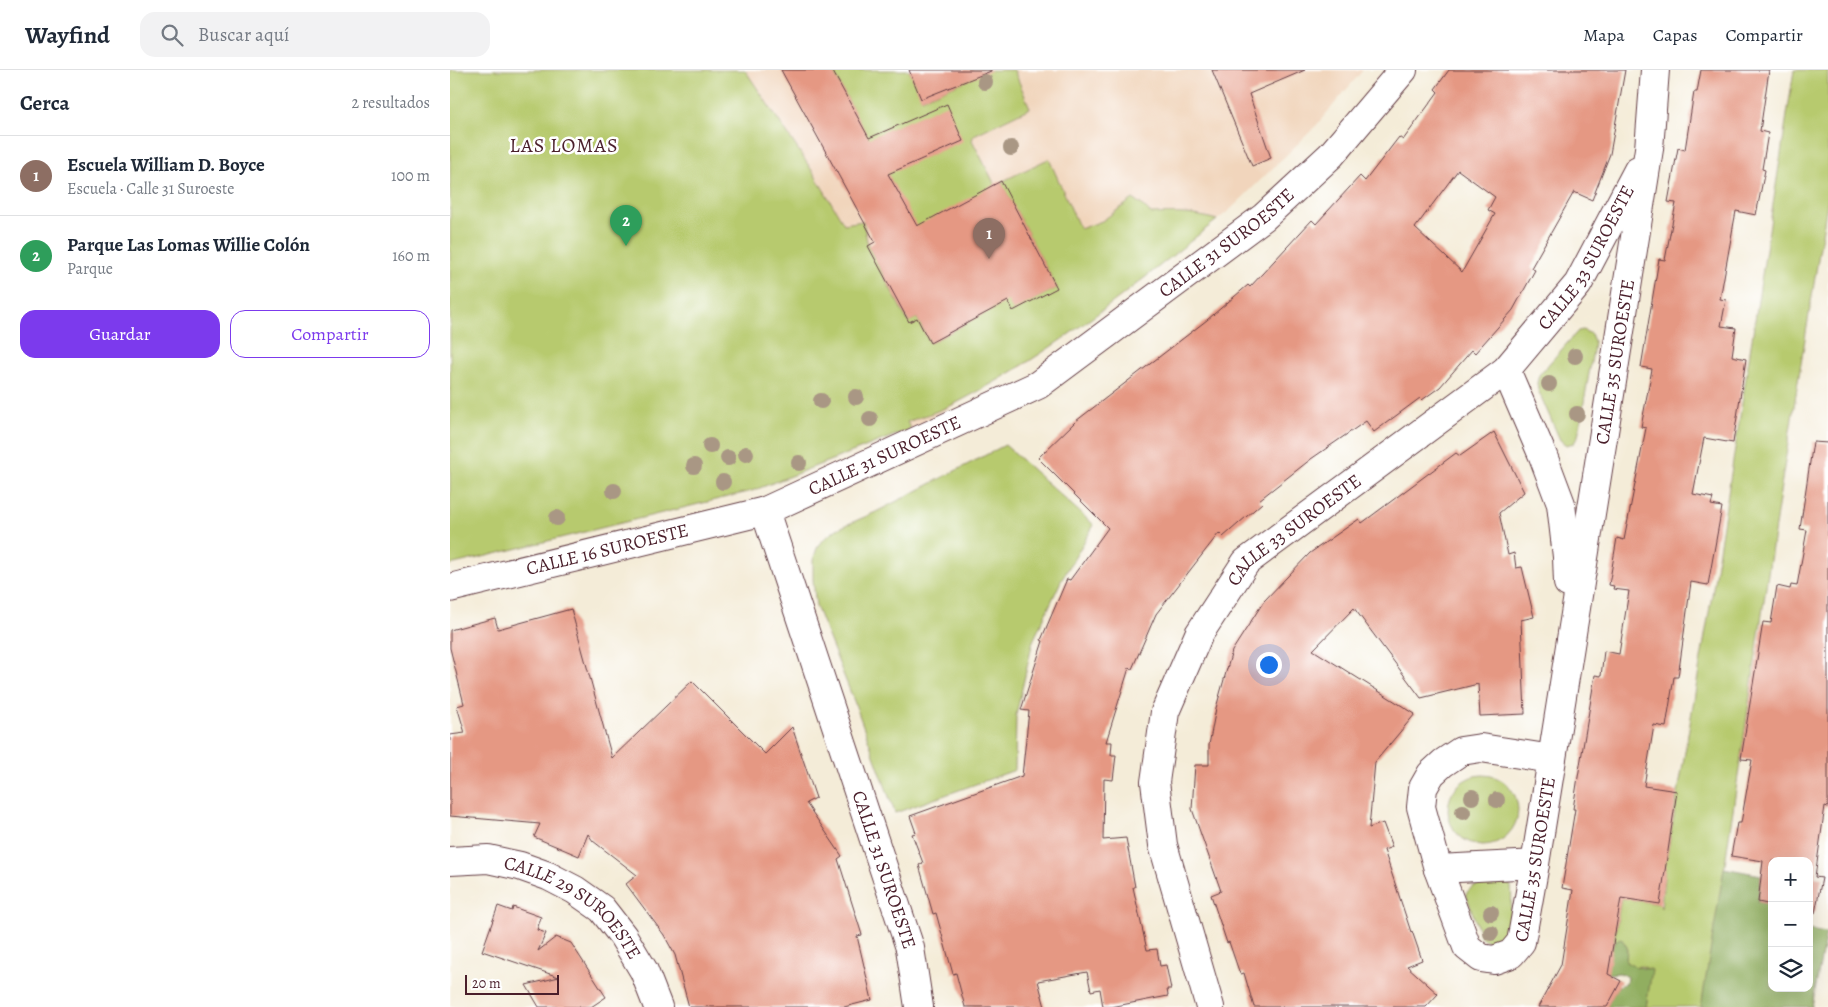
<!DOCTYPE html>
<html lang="es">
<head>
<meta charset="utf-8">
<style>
	:root { --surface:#fff; --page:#f2f2f3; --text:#1f2937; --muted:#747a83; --line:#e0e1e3; --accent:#7c3aed }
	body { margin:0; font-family:Alegreya,serif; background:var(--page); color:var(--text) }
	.controls { position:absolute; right:15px; bottom:15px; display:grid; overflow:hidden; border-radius:10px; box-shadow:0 5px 20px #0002 }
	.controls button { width:45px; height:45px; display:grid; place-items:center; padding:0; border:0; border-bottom:1px solid var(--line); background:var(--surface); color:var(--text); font:25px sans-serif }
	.scale { position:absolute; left:15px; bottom:12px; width:94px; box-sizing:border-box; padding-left:5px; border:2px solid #4a1f2b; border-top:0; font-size:14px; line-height:18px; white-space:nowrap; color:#4a1f2b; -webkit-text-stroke:4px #fff; paint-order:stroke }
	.you { position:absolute; left:818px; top:594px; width:18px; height:18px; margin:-12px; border:4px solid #fff; border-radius:50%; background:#1a73e8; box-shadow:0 0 0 8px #1a73e833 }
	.badge { display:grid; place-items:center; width:32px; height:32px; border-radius:50%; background:var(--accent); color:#fff; font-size:16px; font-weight:700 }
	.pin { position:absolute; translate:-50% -41px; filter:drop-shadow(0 1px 2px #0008) }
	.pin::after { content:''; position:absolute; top:26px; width:18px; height:15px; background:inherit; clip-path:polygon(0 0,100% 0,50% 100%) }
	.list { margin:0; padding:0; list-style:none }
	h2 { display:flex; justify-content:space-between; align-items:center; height:65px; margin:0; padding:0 20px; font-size:21px }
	h2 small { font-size:16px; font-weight:400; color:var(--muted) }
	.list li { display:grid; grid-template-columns:32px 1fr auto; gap:15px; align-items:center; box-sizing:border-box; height:80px; padding:0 20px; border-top:1px solid var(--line) }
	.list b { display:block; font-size:19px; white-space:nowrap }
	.list p { margin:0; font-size:16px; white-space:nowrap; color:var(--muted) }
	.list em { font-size:16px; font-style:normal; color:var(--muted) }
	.actions { display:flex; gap:10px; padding:15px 20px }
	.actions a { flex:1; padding:11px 0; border:1px solid var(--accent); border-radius:15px; text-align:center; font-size:18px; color:var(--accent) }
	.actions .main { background:var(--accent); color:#fff }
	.icon { flex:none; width:28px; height:28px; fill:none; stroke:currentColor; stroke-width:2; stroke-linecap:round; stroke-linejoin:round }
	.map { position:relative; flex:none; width:1378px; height:937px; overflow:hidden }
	header { display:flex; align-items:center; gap:30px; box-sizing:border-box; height:70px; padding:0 25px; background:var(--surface); border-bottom:1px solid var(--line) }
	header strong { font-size:24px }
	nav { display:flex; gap:28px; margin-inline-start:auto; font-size:18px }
	.search { width:350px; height:45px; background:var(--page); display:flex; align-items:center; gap:12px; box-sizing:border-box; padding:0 18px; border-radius:15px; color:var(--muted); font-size:19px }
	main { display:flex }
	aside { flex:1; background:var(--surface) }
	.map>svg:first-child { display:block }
	.built { fill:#f1d5bc }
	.green { fill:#b7ca6e; stroke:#80744c }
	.forest { fill:#91ae61; stroke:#6e6646 }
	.building { fill:#e59883; fill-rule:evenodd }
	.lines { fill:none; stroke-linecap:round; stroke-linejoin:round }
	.street-casing { stroke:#643e45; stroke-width:30 }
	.street { stroke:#fff; stroke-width:28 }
	.tree { fill:#a99784 }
	.labels { text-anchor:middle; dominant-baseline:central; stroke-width:5; stroke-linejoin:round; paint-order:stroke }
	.street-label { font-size:19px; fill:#4a1f2b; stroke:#fff }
	.neighbourhood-label { font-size:20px; letter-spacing:1px; fill:#4a1f2b; stroke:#fff }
</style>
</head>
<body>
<header>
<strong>Wayfind</strong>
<div class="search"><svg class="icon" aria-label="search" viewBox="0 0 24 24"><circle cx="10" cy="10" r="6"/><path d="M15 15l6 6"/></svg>Buscar aquí</div>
<nav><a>Mapa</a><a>Capas</a><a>Compartir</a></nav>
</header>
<main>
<aside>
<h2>Cerca<small>2 resultados</small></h2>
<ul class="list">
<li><span class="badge" style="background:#8d6e63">1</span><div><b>Escuela William D. Boyce</b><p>Escuela · Calle 31 Suroeste</p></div><em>100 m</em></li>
<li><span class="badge" style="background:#2e9e5b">2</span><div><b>Parque Las Lomas Willie Colón</b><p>Parque</p></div><em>160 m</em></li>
</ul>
<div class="actions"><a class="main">Guardar</a><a>Compartir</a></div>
</aside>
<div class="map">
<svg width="1378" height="937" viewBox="0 0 1378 937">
	<rect width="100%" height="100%" fill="#fff"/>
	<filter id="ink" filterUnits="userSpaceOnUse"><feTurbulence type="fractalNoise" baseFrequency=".02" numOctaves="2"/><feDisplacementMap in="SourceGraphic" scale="10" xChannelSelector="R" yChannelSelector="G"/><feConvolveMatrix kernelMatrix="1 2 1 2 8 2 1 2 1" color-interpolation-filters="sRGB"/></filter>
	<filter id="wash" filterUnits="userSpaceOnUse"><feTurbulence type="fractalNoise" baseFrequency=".0096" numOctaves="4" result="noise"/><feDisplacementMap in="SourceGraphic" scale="20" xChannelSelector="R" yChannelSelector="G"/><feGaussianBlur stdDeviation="1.12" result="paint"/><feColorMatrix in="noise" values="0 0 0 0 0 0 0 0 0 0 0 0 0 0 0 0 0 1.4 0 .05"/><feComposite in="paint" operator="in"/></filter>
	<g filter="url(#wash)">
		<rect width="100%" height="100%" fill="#f4ecd8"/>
		<polygon class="built" points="247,0 913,0 864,58 781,139 670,228 572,297 461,359"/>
		<g class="green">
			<path d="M0,0H295L363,102L394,154L413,151L418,176L458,252L467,248L480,273L517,253L382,0H459L472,29L518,10L515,0H564L580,38L524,65L522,70L545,115L563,240L607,218L551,112L594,91L599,89L630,159L652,151L683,129L691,134L701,144C726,143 743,143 767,150C686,215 606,281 514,329C496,339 476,345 457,352L461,359L302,421L0,495Z"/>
			<polygon points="1344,0 1378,0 1378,128 1331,416 1268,841 1252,937 1196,937 1201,900 1191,896 1183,897 1176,892 1177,877 1164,871 1171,828 1210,834 1211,838 1215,798 1263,519"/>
			<polygon points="1133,260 1141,264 1144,271 1143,281 1128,366 1124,373 1116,375 1110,370 1088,320 1087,313 1089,305 1128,261"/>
			<polygon points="555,375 644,455 611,511 583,571 566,645 565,700 445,743 404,631 366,536 363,510 363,490 367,478 375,468 387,459 426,442"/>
			<circle cx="1033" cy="740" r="35"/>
			<path d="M1053,811L1061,816C1063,827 1060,857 1054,867C1050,872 1045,873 1040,873L1031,867L1016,824C1022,812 1041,813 1053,811Z"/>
		</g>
		<g class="forest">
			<polygon points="1274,798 1311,805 1308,832 1322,835 1322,918 1359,918 1359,860 1376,863 1362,937 1251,937"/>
			<path d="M1171,868L1177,877L1176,892C1184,898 1192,897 1202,900L1196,937H1157L1167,917L1176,913L1177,907L1170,903L1158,904L1143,875L1162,879L1164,871Z"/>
		</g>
		<g id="blocks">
			<g class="building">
				<polygon points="331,0 382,0 419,68 497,34 513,71 438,104 467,156 551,111 607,218 563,241 558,231 480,273 467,248 459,252 418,176 425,172"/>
				<polygon points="459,0 541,0 541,1 471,29"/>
				<polygon points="762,0 855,0 799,24 821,88 802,96"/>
				<path d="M999,0H1175L1160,84L1142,130L1124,122L1081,198L1085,200L1063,240L1025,283L1022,280L990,317L972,330L970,328L924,362L916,351L861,389L809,430L812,433L773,467L769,463L706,544L682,599L679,598L656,672H662L661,685H666L663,710L654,709L653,770L676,768L685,817H683L697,880L707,879L710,896L716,895L721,919H717L718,926L661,937H653L650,919L641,921L637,902L588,911L595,937H515L506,903L503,904L486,843L483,844L469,795L473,793L462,764L466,763L460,746L572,706L579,641L571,640L593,571L591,570L617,509L620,510L658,458L588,388L626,351L757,250L798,215L800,217L862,150L866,154L910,106L915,111L949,67L953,70L988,22L985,19ZM1008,100L1045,127L1038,140L1045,144L1012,202L965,158Z"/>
				<polygon points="1251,0 1319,0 1310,61 1318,63 1312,99 1315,100 1306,145 1286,141 1270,229 1276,230 1271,256 1286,258 1282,286 1296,289 1283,373 1254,368 1243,424 1263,428 1261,435 1272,437 1258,515 1241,512 1228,607 1224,607 1216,657 1204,655 1194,716 1227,721 1210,834 1171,828 1158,904 1171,911 1157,937 1088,937 1111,895 1123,820 1112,818 1125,739 1123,739 1128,707 1145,605 1151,606 1154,581 1169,584 1179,521 1163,519 1164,516 1159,515 1167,468 1174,470 1196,358 1191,357 1202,299 1191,297 1209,189 1215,190 1226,133 1218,132 1228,78 1235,80 1244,22 1247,22"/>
				<polygon points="1044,362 1074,422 1049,443 1058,485 1064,483 1066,498 1072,497 1084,547 1071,550 1075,644 1030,646 1028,614 971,628 904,538 863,580 965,644 925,692 919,758 933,753 942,777 934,780 961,862 962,861 972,890 957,896 988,924 976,937 804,937 794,903 790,904 779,872 777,873 761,825 771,821 742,739 745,695 759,695 759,675 766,638 782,581 814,531 860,483 909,449 912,453 1006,383 1010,386"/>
				<polygon points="1363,372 1378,373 1378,737 1375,736 1365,807 1372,808 1365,843 1359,842 1359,791 1322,791 1322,835 1308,832 1313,791 1281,786 1287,753 1291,753 1302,690 1291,689 1313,552 1321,553 1327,516 1340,519 1341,515 1347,516 1357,460 1350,459"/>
				<polygon points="121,539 162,688 242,611 315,684 342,657 366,728 356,733 392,786 388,789 412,865 407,866 422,930 394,937 239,937 225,885 214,865 176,814 187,805 143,771 138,764 129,786 84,767 90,754 0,746 0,665 15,663 7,636 14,634 0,578 0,560 45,548 48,559"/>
				<polygon points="48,836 62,841 63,837 91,847 87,860 96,863 88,881 106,867 121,873 156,927 141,937 89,937 76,915 109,907 32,881"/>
			</g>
		</g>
	</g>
	<g filter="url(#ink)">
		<use href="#blocks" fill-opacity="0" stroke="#643e45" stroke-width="1"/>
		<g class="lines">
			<g class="street-casing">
				<g id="street">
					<polyline points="1056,300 1093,386 1111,434 1117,487 1118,513"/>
					<path id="s1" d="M315,441L460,878L469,937"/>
					<path id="s2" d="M0,518L315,441L588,315L814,147L881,85L953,0"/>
					<path id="s3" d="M1102,689L1031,678L1011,681L993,693L981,704L973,718L971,737L988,799L1017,877L1031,888L1044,890L1061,884L1071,872L1085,794L1102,689L1119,582L1199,79L1205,0"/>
					<path id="s4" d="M0,791L38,789L70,796L98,806L125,820L152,839L173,866L194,901L208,937"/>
					<polyline points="988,799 1085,794"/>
					<path id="s5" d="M760,937L713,775L705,712L715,642L749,564L796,492L1056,300L1128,214L1188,100"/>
				</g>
			</g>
			<use href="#street" class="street"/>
		</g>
		<g class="tree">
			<circle cx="535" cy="12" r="8"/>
			<circle cx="561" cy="78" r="8"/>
			<circle cx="1125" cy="286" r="8"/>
			<circle cx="1099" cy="314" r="8"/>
			<circle cx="406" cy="327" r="8"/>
			<circle cx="371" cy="331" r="8"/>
			<circle cx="1127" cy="344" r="8"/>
			<circle cx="420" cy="349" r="8"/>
			<circle cx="260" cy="376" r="8"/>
			<circle cx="296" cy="384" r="8"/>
			<circle cx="278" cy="388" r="8"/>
			<circle cx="349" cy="393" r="8"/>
			<circle cx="244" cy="396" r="8"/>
			<circle cx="273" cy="412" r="8"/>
			<circle cx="164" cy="421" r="8"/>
			<circle cx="107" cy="448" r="8"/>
			<circle cx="1022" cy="727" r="8"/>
			<circle cx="1047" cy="730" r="8"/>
			<circle cx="1013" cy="742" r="8"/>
			<circle cx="1041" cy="843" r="8"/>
			<circle cx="1041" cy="863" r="8"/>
		</g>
	</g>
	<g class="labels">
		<g class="street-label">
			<text stroke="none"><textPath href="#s2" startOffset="861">CALLE 31 SUROESTE</textPath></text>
			<text stroke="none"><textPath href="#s5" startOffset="936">CALLE 33 SUROESTE</textPath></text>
			<text stroke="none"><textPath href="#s3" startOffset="965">CALLE 35 SUROESTE</textPath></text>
			<text stroke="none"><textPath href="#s2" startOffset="456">CALLE 31 SUROESTE</textPath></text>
			<text stroke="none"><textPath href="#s5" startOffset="531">CALLE 33 SUROESTE</textPath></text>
			<text stroke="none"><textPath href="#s2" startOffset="162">CALLE 16 SUROESTE</textPath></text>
			<text stroke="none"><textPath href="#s3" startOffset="461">CALLE 35 SUROESTE</textPath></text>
			<text stroke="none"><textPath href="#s1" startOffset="378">CALLE 31 SUROESTE</textPath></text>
			<text stroke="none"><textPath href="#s4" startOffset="139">CALLE 29 SUROESTE</textPath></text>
		</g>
		<g class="neighbourhood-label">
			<text x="114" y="75">LAS LOMAS</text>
		</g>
	</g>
</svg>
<div class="controls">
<button>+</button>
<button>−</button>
<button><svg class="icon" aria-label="layers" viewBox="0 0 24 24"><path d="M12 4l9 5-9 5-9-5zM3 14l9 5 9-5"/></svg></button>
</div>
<div class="scale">20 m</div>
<div class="you"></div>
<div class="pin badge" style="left:539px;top:189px;background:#8d6e63">1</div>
<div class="pin badge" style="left:176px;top:176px;background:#2e9e5b">2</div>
</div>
</main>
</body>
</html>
